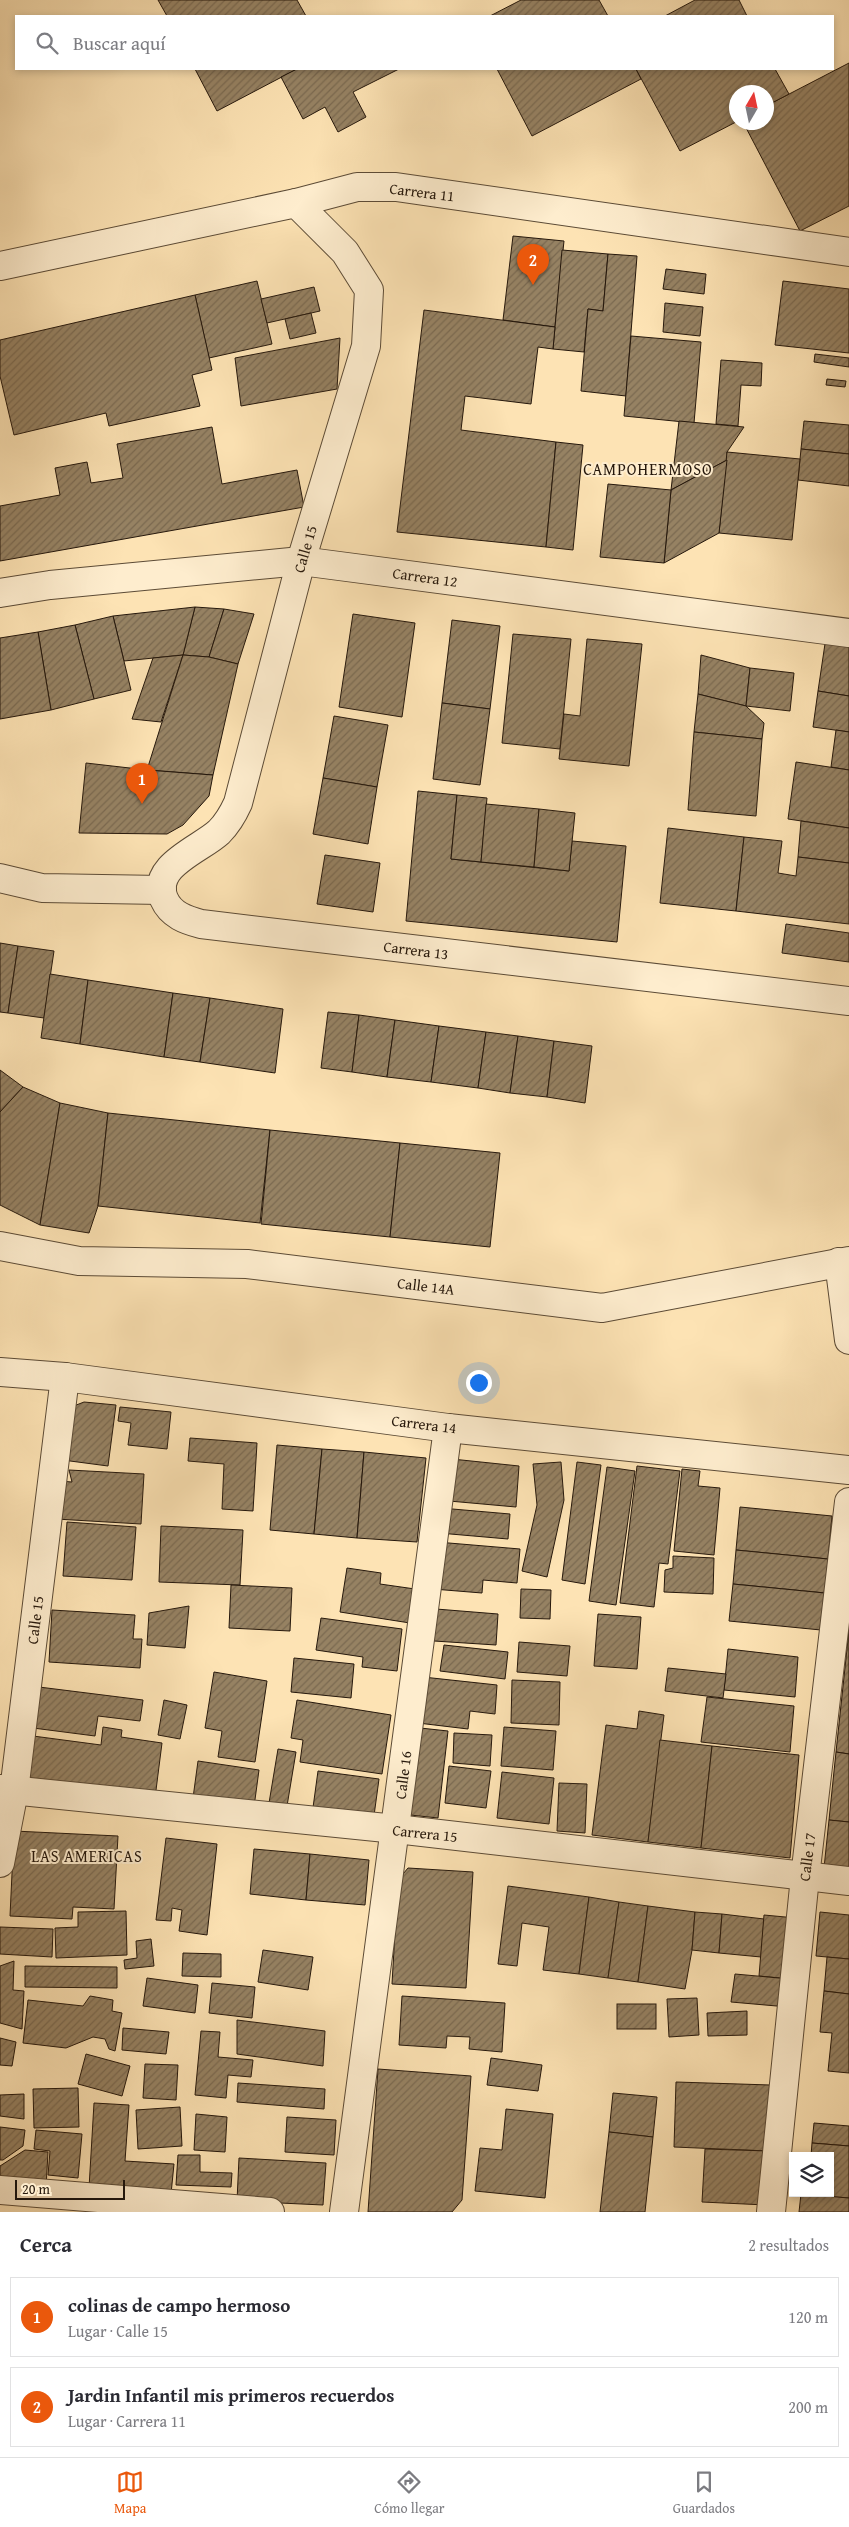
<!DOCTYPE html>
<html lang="es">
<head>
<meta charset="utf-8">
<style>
	:root { --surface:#fff; --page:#f7f7f7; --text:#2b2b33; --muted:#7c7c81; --line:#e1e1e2; --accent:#ea580c }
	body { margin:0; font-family:"Gentium Book Plus",serif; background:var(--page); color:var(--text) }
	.controls { position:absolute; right:15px; bottom:15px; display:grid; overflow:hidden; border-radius:0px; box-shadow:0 2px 8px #0003 }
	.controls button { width:45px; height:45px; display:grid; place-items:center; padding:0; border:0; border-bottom:1px solid var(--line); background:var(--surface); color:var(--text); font:25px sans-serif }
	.compass { position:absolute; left:729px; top:85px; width:45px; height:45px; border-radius:50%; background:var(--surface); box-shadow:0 2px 8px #0003; rotate:9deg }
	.scale { position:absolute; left:15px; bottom:12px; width:110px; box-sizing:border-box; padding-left:5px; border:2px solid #26180c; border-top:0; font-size:14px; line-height:18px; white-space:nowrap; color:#26180c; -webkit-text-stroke:4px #feedce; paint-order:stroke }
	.you { position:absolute; left:478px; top:1382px; width:18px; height:18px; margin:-12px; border:4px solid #fff; border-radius:50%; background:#1a73e8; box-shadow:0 0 0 8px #1a73e833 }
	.badge { display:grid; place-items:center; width:32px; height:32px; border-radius:50%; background:var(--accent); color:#fff; font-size:16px; font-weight:700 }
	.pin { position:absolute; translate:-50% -41px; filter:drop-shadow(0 1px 2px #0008) }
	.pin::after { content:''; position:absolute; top:26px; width:18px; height:15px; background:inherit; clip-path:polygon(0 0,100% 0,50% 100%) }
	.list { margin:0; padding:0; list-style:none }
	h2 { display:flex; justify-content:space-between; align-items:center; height:65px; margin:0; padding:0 20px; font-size:21px }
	h2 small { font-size:16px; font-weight:400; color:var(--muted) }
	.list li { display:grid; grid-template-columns:32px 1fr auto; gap:15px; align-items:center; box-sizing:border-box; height:80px; margin:0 10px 10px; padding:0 10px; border:1px solid var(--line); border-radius:0px }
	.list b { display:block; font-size:19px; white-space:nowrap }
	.list p { margin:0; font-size:16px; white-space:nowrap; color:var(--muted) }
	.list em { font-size:16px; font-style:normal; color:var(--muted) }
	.icon { flex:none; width:28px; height:28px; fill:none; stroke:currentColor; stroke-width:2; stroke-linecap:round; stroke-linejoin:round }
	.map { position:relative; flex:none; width:849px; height:2212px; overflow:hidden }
	.search { position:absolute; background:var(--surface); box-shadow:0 2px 8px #0003; left:15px; right:15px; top:15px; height:55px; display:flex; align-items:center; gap:12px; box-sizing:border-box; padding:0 18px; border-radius:0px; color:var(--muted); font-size:19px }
	.sheet { height:245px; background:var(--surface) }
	nav { display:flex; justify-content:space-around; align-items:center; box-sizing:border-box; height:70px; border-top:1px solid var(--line); background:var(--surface); font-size:14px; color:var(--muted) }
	nav a { display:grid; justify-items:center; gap:2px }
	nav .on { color:var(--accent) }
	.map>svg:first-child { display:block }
	.building { fill:url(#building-hatch); stroke:#26180c }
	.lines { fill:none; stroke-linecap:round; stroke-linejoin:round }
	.minor-casing { stroke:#5c4b36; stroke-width:30 }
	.tertiary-casing { stroke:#5c4b36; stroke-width:30 }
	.minor { stroke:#feedce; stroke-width:28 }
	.tertiary { stroke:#feedce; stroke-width:28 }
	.labels { text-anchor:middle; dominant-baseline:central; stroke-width:4; stroke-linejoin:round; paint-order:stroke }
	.street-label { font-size:15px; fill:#26180c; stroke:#feedce }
	.neighbourhood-label { font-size:16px; letter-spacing:1px; fill:#26180c; stroke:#feedce }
</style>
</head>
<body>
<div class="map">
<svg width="849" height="2212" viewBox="0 0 849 2212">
	<defs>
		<pattern id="building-hatch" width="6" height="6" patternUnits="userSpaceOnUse" patternTransform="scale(1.25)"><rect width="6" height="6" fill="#968263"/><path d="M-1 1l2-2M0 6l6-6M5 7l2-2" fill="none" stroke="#7a6950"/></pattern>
	</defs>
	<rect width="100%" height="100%" fill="#fde3b4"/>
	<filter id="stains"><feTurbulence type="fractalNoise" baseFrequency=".004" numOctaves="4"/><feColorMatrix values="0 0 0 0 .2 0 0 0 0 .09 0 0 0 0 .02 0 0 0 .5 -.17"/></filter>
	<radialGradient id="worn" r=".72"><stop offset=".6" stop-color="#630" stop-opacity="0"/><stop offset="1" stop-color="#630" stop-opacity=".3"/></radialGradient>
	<g class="building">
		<polygon points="158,0 297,0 306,16 167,16"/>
		<polygon points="521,0 599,0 608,16 490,16"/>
		<polygon points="695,0 739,0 747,16 665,16"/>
		<polygon points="849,63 849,206 800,231 743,122 766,122 766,106"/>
		<polygon points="195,69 297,69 217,111"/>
		<polygon points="297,69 399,69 353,92 366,117 338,132 325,107 303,119 281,77"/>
		<polygon points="497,69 636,69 641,79 532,136"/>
		<polygon points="636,69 775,69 789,94 766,106 766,92 736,92 736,122 680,151"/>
		<polygon points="513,236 564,241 555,327 503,320"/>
		<polygon points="562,250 608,254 603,311 588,309 584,352 553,349"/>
		<polygon points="608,254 637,256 626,396 581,391 588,309 603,311"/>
		<polygon points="666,269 706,274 704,294 663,289"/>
		<polygon points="257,281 272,344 209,358 195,295"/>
		<polygon points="783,281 849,289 849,353 775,345"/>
		<polygon points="314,287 320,311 267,323 261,299"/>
		<polygon points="195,295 212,370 192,375 200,406 109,426 106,413 14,435 0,376 0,340"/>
		<polygon points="665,303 703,307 700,336 663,332"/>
		<polygon points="424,310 555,327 553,349 538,347 531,404 465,396 461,430 556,442 546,547 397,532"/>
		<polygon points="311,313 316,333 290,339 285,319"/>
		<polygon points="631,336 701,342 694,423 624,416"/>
		<polygon points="340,338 337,389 241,406 235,358"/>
		<polygon points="815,354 849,358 849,367 814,362"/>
		<polygon points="721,360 762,363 761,386 741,385 738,426 716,424"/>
		<polygon points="827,379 846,381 845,387 826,385"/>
		<polygon points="679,421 744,427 727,452 727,460 671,490"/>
		<polygon points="804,421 849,425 849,454 801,449"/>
		<polygon points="212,427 222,484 297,470 304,507 0,561 0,506 60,495 55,468 87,462 91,483 123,478 117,444"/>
		<polygon points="556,442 583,445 573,550 546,547"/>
		<polygon points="801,449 849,454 849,486 798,480"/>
		<polygon points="727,452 800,459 792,540 719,533"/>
		<polygon points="727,460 719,533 664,563 671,490"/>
		<polygon points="608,484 671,490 664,563 600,557"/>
		<polygon points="195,607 224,609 209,657 183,655"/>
		<polygon points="195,607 183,655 124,661 113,616"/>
		<polygon points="224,609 254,614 238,664 209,657"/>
		<polygon points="353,614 415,623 402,717 339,707"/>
		<polygon points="113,616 131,690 94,699 75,625"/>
		<polygon points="452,620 500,626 490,709 442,703"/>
		<polygon points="75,625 94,699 51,710 38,632"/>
		<polygon points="38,632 51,710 0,719 0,638"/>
		<polygon points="513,634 571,639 560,749 502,743"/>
		<polygon points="826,637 849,640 849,696 818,691"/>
		<polygon points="587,639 642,644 629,766 559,759 564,714 580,716"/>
		<polygon points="183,655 161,722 132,719 153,658"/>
		<polygon points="183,655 209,657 238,664 213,775 147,770"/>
		<polygon points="701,655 750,668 746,706 698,694"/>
		<polygon points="750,668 794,673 790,711 746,706"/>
		<polygon points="818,691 849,696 849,732 813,727"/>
		<polygon points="698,694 746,706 764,723 762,739 694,732"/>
		<polygon points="442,703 490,709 480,785 433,779"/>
		<polygon points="334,716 388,725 377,787 323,778"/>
		<polygon points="836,730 849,732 849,770 831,767"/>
		<polygon points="694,732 762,739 756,816 688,810"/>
		<polygon points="796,762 849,770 849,828 788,819"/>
		<polygon points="86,763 147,770 213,775 209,796 183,825 167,834 79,833"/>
		<polygon points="323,778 377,787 368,844 313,834"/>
		<polygon points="418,791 457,795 451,859 569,871 572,841 626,846 617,942 406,921"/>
		<polygon points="457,795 487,798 481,862 451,859"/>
		<polygon points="486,804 539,809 534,867 481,862"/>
		<polygon points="539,809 575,813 569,871 534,867"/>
		<polygon points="801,821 849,828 849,863 798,857"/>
		<polygon points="668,828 744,837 736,911 660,903"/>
		<polygon points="744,837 782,841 778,873 796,876 798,857 849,863 849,924 736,911"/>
		<polygon points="325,855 380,863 373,912 317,904"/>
		<polygon points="786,924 849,933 849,962 782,953"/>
		<polygon points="0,943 18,946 8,1013 0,1012"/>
		<polygon points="18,946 54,951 44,1018 8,1013"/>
		<polygon points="50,974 88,980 80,1044 41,1038"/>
		<polygon points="88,980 173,993 164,1057 80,1044"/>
		<polygon points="173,993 210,998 200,1062 164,1057"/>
		<polygon points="210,998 283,1009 275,1073 200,1062"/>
		<polygon points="328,1012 359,1015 352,1072 321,1068"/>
		<polygon points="359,1015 395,1020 387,1077 352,1072"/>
		<polygon points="395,1020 439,1026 431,1082 387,1077"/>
		<polygon points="439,1026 486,1032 478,1088 431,1082"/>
		<polygon points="486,1032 518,1036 510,1093 478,1088"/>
		<polygon points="518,1036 554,1041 547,1097 510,1093"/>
		<polygon points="554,1041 592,1046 585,1103 547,1097"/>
		<polygon points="0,1070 23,1087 0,1112"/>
		<polygon points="23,1087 60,1103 40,1225 0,1205 0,1112"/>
		<polygon points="60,1103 108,1113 98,1206 89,1233 40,1225"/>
		<polygon points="108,1113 270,1130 260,1223 98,1206"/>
		<polygon points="270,1130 400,1143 390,1237 261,1224"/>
		<polygon points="400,1143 500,1153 490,1247 390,1237"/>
		<polygon points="84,1402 116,1405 108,1466 55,1459 61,1411"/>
		<polygon points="120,1407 171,1412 167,1449 128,1445 131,1423 118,1421"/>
		<polygon points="190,1438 257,1443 253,1511 222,1509 224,1464 188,1461"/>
		<polygon points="277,1445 322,1449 314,1534 270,1530"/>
		<polygon points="322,1449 364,1452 357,1538 314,1534"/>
		<polygon points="364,1452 426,1458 417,1542 357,1538"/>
		<polygon points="452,1459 519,1466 516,1507 449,1501"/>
		<polygon points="561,1462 564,1500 547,1577 522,1571 537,1505 533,1464"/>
		<polygon points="577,1462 601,1465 585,1584 562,1580"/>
		<polygon points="637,1466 680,1471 668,1564 659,1563 654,1607 620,1603"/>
		<polygon points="607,1467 635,1471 616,1605 589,1601"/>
		<polygon points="682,1469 700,1471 698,1486 720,1488 714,1555 674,1551"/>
		<polygon points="69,1470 144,1474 141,1524 56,1519 58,1481 72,1482"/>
		<polygon points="740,1507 832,1516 828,1559 736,1550"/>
		<polygon points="441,1508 510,1514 508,1539 439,1533"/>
		<polygon points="67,1522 136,1527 132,1580 63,1576"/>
		<polygon points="161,1526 243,1530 240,1585 159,1582"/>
		<polygon points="437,1542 520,1549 517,1583 483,1580 482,1593 433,1589"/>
		<polygon points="736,1550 828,1559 825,1593 733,1584"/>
		<polygon points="673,1556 714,1558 713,1594 664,1592 665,1570 673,1568"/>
		<polygon points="347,1568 381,1573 380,1584 415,1589 410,1623 340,1612"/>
		<polygon points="733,1584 825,1593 821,1630 729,1621"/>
		<polygon points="231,1585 292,1588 290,1631 229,1628"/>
		<polygon points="521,1589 551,1590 550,1619 520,1618"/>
		<polygon points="189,1606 185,1648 147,1645 149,1613"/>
		<polygon points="436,1609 498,1614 496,1645 434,1641"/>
		<polygon points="52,1610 135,1615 133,1639 142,1639 140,1668 49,1662"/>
		<polygon points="598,1614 641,1617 637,1669 594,1666"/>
		<polygon points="321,1618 402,1629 397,1671 362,1667 363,1657 316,1650"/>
		<polygon points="849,1630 849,1754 836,1752"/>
		<polygon points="519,1642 570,1646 567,1676 517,1672"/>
		<polygon points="444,1645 508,1652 505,1679 440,1671"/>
		<polygon points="728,1649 798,1657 795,1697 724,1690"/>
		<polygon points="294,1658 354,1664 351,1698 291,1692"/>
		<polygon points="668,1668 726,1674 723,1698 665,1691"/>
		<polygon points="214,1672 267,1681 255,1762 218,1757 222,1731 205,1728"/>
		<polygon points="423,1677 497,1685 495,1714 470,1711 468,1729 418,1723"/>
		<polygon points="512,1680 560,1682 559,1725 511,1723"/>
		<polygon points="39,1687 143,1700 140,1721 98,1716 95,1736 33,1728"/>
		<polygon points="707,1697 794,1706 790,1752 701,1742"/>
		<polygon points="164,1700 187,1705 180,1739 158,1735"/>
		<polygon points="297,1700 391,1715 382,1774 300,1762 303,1740 291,1738"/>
		<polygon points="639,1711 664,1715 648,1842 592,1835 606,1725 637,1729"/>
		<polygon points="103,1727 122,1730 121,1737 162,1743 155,1798 27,1781 33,1736 101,1745"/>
		<polygon points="411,1727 448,1731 438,1818 401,1814"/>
		<polygon points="504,1727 556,1731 553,1770 501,1766"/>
		<polygon points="454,1733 492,1735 490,1766 453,1763"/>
		<polygon points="660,1740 712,1746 701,1848 648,1842"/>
		<polygon points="712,1746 799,1755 790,1858 701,1848"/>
		<polygon points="278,1749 296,1752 287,1806 269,1803"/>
		<polygon points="836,1752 849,1754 849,1822 829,1820"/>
		<polygon points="198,1761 259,1770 254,1807 193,1798"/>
		<polygon points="449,1766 491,1771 486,1808 445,1803"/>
		<polygon points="318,1771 379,1779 373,1823 312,1815"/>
		<polygon points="502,1772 554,1778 549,1824 497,1818"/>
		<polygon points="559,1783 587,1784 585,1833 557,1831"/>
		<polygon points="829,1820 849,1822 849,1870 824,1868"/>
		<polygon points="14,1831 118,1836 114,1909 73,1907 72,1919 10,1916"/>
		<polygon points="166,1838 217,1844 207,1935 179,1931 182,1910 172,1908 171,1921 156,1920"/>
		<polygon points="254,1849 310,1854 306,1900 250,1894"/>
		<polygon points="310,1854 369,1860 365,1905 306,1900"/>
		<polygon points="408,1868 473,1872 466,1988 392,1984 398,1880"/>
		<polygon points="508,1886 589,1897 579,1974 543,1970 549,1927 522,1923 517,1966 498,1964"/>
		<polygon points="589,1897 619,1902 608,1978 579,1974"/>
		<polygon points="619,1902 648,1906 638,1982 608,1978"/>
		<polygon points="648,1906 695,1912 692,1950 685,1989 638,1982"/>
		<polygon points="126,1911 127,1955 56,1958 55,1928 78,1927 78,1912"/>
		<polygon points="695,1912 722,1914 719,1953 692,1950"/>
		<polygon points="820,1912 849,1915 849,1959 816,1956"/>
		<polygon points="722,1914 764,1919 761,1957 719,1953"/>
		<polygon points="764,1915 796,1918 790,1979 759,1976"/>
		<polygon points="0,1927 53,1929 52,1957 0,1954"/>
		<polygon points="151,1939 154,1966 125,1969 124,1960 137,1958 136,1941"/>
		<polygon points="263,1950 313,1957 308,1990 258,1982"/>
		<polygon points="183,1953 221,1954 221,1977 182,1976"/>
		<polygon points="827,1957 849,1959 849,1994 824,1991"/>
		<polygon points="14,1961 13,1990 24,1991 22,2029 0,2023 0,1966"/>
		<polygon points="25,1966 117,1967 117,1988 25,1987"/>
		<polygon points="735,1974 790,1979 788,2007 731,2002"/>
		<polygon points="147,1978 198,1985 195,2013 143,2006"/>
		<polygon points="212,1983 255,1987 252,2018 209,2013"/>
		<polygon points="824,1991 849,1994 849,2073 828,2071 832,2033 820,2032"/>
		<polygon points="90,1996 113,2000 112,2011 122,2013 115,2051 109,2049 105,2039 93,2037 66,2048 23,2043 28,2000 83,2006"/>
		<polygon points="402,1996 505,2003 502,2052 469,2049 470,2037 447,2036 446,2048 399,2045"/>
		<polygon points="697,1998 699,2035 669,2037 667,1999"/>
		<rect x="617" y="2004" width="39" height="25"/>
		<polygon points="747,2011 747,2035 708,2036 707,2013"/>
		<polygon points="237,2020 325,2031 323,2066 237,2054"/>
		<polygon points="123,2028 169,2032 166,2054 122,2050"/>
		<polygon points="201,2031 220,2032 218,2057 253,2060 251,2077 228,2075 226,2098 195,2095"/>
		<polygon points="0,2038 16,2042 12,2066 0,2065"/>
		<polygon points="86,2054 130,2066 122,2096 78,2084"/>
		<polygon points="491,2058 542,2065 538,2091 487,2085"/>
		<polygon points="145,2064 178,2065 176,2100 143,2098"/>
		<polygon points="378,2069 471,2076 462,2200 452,2212 368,2212"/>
		<polygon points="676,2082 770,2085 768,2151 674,2147"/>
		<polygon points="238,2083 325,2089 324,2109 237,2102"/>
		<polygon points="78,2088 79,2127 34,2128 33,2089"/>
		<polygon points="613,2093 657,2097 653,2137 609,2132"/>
		<polygon points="24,2094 24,2119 0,2116 0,2095"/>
		<polygon points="94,2103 129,2105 125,2161 174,2164 171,2194 89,2188"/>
		<polygon points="180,2107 182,2146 138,2149 136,2110"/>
		<polygon points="506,2109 553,2114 545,2198 475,2191 480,2148 502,2150"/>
		<polygon points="196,2114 227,2117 225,2152 194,2150"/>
		<polygon points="287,2117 336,2120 334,2155 285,2152"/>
		<polygon points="814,2123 849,2126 849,2146 812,2143"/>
		<polygon points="0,2127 25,2130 23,2146 3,2160 0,2160"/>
		<polygon points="36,2130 82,2134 78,2178 48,2175 50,2151 34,2149"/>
		<polygon points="609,2132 653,2137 645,2212 600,2212"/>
		<polygon points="812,2143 849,2146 849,2198 807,2195 830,2193 830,2156 811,2156"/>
		<polygon points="705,2149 768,2151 766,2205 702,2202"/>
		<polygon points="25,2150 48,2152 46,2188 0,2184 0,2166"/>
		<polygon points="178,2155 200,2155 200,2172 232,2173 231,2187 176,2185"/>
		<polygon points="239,2158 326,2163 323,2205 237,2201"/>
		<polygon points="801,2194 849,2198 849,2212 799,2212"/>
	</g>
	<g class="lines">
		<g class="minor-casing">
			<g id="minor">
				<polyline points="296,203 357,187 396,187 849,252"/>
				<polyline points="0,593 50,585 301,561 849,633"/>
				<polyline points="0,878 42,888 162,890"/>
				<polyline points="0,1246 79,1261 247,1264 602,1308 849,1261"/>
				<polyline points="839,1262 849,1340"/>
				<polyline points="0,1372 65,1377 448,1428 849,1470"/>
				<polyline points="0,1789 396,1829 849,1881"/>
				<polyline points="0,1863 14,1791 65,1377"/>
				<polyline points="0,2190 270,2212"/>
				<polyline points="344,2212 448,1428"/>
				<polyline points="771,2212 805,1877 849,1502"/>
			</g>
		</g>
		<g class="tertiary-casing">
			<path id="tertiary" d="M0,266L296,203L345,252L369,290L366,346L301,561L238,803C233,814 227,824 219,832C201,849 150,866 164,899C171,915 186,920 201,924L849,1001"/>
		</g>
		<use href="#minor" class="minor"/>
		<use href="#tertiary" class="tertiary"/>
	</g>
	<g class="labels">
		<g class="street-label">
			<text transform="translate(422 192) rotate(7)">Carrera 11</text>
			<text transform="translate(305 549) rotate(-74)">Calle 15</text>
			<text transform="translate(425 577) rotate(8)">Carrera 12</text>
			<text transform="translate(416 950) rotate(7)">Carrera 13</text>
			<text transform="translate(426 1286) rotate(7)">Calle 14A</text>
			<text transform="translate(424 1424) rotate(7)">Carrera 14</text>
			<text transform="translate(35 1620) rotate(-83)">Calle 15</text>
			<text transform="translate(403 1775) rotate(-83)">Calle 16</text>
			<text transform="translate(425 1833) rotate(6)">Carrera 15</text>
			<text transform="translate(807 1857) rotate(-83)">Calle 17</text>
		</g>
		<g class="neighbourhood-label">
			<text x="648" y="469">CAMPOHERMOSO</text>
			<text x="87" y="1856">LAS AMERICAS</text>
		</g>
	</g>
	<rect width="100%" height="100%" filter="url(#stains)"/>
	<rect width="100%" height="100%" fill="url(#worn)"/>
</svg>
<div class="controls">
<button><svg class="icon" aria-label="layers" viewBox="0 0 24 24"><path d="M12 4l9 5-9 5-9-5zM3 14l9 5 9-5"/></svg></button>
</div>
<svg class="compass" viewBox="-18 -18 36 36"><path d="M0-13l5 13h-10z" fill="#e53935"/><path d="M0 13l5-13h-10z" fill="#7c7c81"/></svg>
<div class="scale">20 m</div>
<div class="you"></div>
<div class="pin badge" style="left:142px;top:804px">1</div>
<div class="pin badge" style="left:533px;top:285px">2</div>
<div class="search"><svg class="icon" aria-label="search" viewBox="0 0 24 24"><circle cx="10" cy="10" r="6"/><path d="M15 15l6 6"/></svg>Buscar aquí</div>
</div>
<section class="sheet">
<h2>Cerca<small>2 resultados</small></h2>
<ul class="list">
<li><span class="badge">1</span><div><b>colinas de campo hermoso</b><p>Lugar · Calle 15</p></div><em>120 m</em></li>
<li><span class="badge">2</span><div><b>Jardin Infantil mis primeros recuerdos</b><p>Lugar · Carrera 11</p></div><em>200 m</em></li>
</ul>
</section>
<nav>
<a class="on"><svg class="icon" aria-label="map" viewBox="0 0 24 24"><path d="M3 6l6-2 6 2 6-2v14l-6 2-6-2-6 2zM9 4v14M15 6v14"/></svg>Mapa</a>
<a><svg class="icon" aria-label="directions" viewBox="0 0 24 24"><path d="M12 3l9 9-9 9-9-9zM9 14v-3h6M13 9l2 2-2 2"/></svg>Cómo llegar</a>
<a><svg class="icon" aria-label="saved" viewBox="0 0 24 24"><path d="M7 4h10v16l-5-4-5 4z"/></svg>Guardados</a>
</nav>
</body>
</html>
